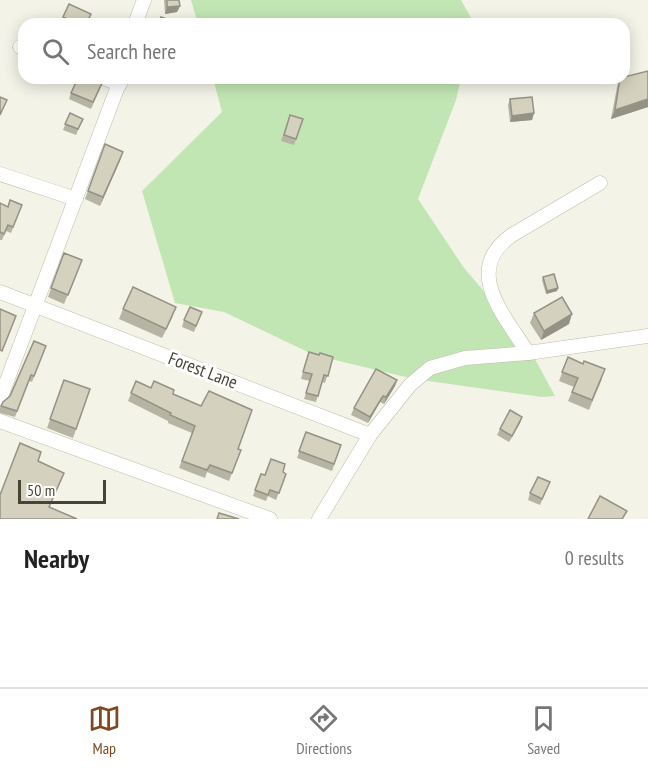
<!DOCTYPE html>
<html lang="en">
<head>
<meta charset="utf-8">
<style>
	:root { --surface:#fff; --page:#f6f6f6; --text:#222; --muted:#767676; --line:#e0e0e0; --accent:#7f4822 }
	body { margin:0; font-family:"PT Sans Narrow",sans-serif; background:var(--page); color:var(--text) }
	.scale { position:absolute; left:18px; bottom:15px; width:88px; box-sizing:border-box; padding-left:6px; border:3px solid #464437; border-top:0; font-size:16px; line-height:21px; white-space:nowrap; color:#464437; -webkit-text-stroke:4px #fff; paint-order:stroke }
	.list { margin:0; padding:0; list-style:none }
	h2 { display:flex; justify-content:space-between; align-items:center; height:78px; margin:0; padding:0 24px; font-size:26px }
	h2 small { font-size:20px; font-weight:400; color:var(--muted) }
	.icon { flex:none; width:33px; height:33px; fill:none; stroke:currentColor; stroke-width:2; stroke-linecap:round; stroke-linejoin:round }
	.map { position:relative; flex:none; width:648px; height:519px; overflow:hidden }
	.search { position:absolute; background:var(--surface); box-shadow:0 3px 15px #0003; left:18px; right:18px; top:18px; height:66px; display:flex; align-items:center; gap:15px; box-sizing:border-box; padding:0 21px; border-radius:18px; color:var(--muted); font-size:22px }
	.sheet { height:168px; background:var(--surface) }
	nav { display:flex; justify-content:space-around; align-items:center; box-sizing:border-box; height:84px; border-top:2px solid var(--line); background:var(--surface); font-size:16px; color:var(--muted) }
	nav a { display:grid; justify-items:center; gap:3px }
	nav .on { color:var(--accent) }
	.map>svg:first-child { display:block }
	.green { fill:#c2e6b3 }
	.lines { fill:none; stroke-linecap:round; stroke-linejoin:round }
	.minor-casing { stroke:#bebdab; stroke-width:15 }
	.minor { stroke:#fff; stroke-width:14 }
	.wall { fill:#b6b4a3 }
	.shaded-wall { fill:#949285 }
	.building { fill:#d4d1be; stroke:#949285; stroke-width:1.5 }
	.labels { text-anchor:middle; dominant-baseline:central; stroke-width:6; stroke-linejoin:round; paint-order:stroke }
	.street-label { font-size:18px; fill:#464437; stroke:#fff }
</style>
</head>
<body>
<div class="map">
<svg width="648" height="519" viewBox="0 0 648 519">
	<rect width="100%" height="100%" fill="#f3f3e8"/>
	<g class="green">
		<polygon points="191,0 461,0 474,23 198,24"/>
		<polygon points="213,78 461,78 456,100 418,199 464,268 523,337 555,396 542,397 414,379 314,355 224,312 175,303 142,191 222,112"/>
	</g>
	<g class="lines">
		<g class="minor-casing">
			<g id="minor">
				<polyline points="135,24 144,0"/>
				<polyline points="20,47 24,49"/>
				<polyline points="103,78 120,84"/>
				<polyline points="0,174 76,199"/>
				<polyline points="0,292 370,435"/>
				<path d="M528,353C504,315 462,270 512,235L600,183"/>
				<polyline points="0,399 121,78"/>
				<polyline points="0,421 270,519"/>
				<polyline points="319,519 370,435 410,385 430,368 465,358 528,353 648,336"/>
			</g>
		</g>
		<use href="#minor" class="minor"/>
	</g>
	<g class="wall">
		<polygon points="164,0 179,0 180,6 177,12 165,14"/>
		<polygon points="63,17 87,24 62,24 61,23"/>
		<polygon points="648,71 648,107 611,119 617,87 620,78"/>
		<polygon points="100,89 91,109 69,99 71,93"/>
		<polygon points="510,99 534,113 532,120 510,122 508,105"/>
		<polygon points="70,113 83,119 76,135 63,130"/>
		<polygon points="290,115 303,119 294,145 281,141"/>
		<polygon points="105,144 123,152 100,206 85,199"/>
		<polygon points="0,203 8,207 22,205 11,233 6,231 2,240 0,240"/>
		<polygon points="64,253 82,260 64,304 48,297"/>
		<polygon points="543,277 558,288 557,291 546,294 542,280"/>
		<polygon points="123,309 173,316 162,338 119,319"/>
		<polygon points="202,312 194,332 182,327 184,320"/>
		<polygon points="534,313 569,324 541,340 530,323"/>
		<polygon points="46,346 32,382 29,381 15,417 0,413 0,408 3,402 10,396"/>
		<polygon points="309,352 333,357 325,383 322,382 316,402 304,399 310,381 301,379"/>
		<polygon points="568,357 602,379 589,410 568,401 574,387 559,381"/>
		<polygon points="64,380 90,389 73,438 47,428"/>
		<polygon points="397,380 395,386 384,404 380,402 368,423 351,415 354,408"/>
		<polygon points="136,381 151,388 173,394 238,449 241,450 229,481 207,472 205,478 179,468 192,433 168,423 168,421 128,401"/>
		<polygon points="522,417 520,423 509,442 497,435 500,429"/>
		<polygon points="306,432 341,445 332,471 297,458"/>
		<polygon points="283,472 286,474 276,500 268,496 266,501 253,496 261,474 265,475"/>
		<polygon points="550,482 540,505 528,500 530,493"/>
	</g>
	<g class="shaded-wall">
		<polygon points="180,6 177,12 165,14 167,7"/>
		<polygon points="648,99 648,107 611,119 615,110"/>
		<polygon points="534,113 532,120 510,122 512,116"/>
		<polygon points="123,152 120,161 100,206 103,197"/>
		<polygon points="558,288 557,291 546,294 547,291"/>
		<polygon points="572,314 569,324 541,340 544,331"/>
		<polygon points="397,380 395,386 384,404 386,397"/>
		<polygon points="383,396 380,402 368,423 370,417"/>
		<polygon points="522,417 520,423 509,442 512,436"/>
	</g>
	<g class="building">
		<polygon points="167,0 179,0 180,6 167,7"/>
		<polygon points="69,4 91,14 86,24 78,24 63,17"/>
		<polygon points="161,17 181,24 158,24"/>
		<polygon points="625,44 627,50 624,51 624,45"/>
		<polygon points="648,71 648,99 615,110 620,78 624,78 624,77"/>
		<polygon points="78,78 92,78 102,83 93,102 71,93"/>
		<polygon points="0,97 7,100 0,115"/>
		<polygon points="532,97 534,113 512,116 510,99"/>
		<polygon points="70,113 83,119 78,129 65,124"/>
		<polygon points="290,115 303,119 296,139 284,135"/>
		<polygon points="105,144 123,152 103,197 88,191"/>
		<polygon points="10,200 22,205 13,227 8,225 4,234 0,232 0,203 8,207"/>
		<polygon points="64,253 82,260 68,295 51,288"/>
		<polygon points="554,274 558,288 547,291 543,277"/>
		<polygon points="133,287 176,307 166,329 123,309"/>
		<polygon points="562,297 572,314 544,331 534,313"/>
		<polygon points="190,307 202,312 196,326 184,320"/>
		<polygon points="0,309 16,316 2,351 0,350"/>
		<polygon points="34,341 46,346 34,376 31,375 17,411 1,406 3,402 10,396"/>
		<polygon points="309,352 319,355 320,353 333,357 328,376 324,375 318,396 306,393 312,374 303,372"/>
		<polygon points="568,357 583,364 584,361 605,369 592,400 572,392 578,378 562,372"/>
		<polygon points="376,369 397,380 386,397 383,396 370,417 354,408"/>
		<polygon points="64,380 90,389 76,429 50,419"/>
		<polygon points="136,381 151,388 154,381 174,390 173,394 201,406 209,391 252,410 238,449 241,450 232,473 210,465 207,470 182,461 195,426 170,415 171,413 131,393"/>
		<polygon points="510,410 522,417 512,436 500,429"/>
		<polygon points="306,432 341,445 334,464 299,451"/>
		<polygon points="20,443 41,452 38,461 64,473 49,507 77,519 0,519 0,495"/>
		<polygon points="271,459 285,464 283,472 286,474 279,493 270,490 268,495 255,490 261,474 265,475"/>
		<polygon points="538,477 550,482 542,499 530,493"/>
		<polygon points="600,496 627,511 622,519 588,519"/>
		<polygon points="219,513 239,519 217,519"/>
	</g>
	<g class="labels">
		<g class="street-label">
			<text transform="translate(203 370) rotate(21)">Forest Lane</text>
		</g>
	</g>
</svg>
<div class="scale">50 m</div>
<div class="search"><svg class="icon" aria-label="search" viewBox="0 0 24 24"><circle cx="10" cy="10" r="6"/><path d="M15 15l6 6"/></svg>Search here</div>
</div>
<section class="sheet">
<h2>Nearby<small>0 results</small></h2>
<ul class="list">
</ul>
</section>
<nav>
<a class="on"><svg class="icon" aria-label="map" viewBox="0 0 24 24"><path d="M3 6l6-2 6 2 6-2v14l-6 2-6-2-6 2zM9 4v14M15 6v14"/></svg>Map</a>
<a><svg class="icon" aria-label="directions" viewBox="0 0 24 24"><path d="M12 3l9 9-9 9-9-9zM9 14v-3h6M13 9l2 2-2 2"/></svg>Directions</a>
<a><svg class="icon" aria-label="saved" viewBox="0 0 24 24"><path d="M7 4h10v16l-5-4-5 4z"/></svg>Saved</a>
</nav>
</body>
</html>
